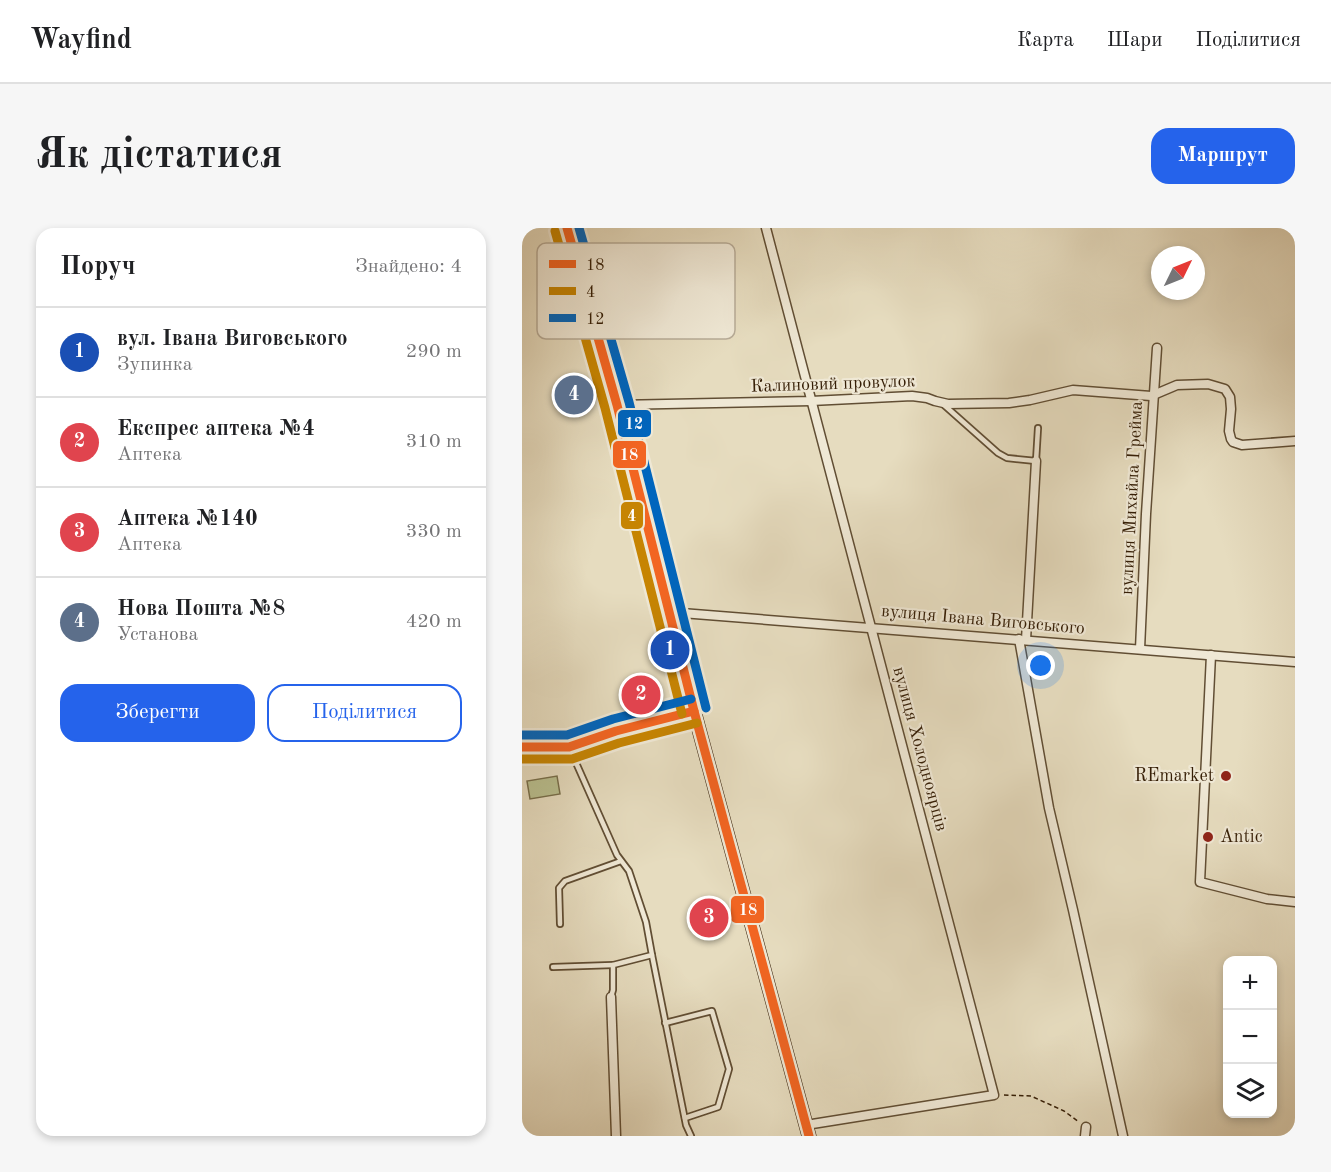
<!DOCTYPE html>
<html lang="uk">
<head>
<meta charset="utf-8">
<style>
	:root { --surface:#fff; --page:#f6f6f6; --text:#202124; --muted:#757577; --line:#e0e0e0; --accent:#2563eb }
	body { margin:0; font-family:"Old Standard TT",serif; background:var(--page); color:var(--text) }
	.controls { position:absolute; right:18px; bottom:18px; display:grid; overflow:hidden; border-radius:12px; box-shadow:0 3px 9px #0003 }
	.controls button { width:54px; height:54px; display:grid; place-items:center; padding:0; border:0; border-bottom:2px solid var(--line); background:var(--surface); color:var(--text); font:30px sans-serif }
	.compass { position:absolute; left:629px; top:18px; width:54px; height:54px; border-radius:50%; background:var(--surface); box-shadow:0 3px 9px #0003; rotate:47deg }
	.you { position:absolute; left:519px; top:438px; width:21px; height:21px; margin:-15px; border:4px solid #fff; border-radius:50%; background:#1a73e8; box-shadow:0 0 0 9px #1a73e833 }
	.badge { display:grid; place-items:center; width:39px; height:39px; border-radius:50%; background:var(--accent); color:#fff; font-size:20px; font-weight:700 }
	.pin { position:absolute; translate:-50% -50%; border:3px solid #fff; box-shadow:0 2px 6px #0006 }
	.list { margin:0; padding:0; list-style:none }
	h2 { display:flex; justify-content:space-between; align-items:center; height:78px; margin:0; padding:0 24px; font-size:26px }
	h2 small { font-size:20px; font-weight:400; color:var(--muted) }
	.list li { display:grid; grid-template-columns:39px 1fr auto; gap:18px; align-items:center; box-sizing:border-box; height:90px; padding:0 24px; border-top:2px solid var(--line) }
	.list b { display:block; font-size:22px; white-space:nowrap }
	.list p { margin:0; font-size:20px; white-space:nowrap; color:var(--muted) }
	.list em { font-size:20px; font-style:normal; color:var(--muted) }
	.actions { display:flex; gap:12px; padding:18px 24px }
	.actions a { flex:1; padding:14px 0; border:2px solid var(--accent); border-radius:18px; text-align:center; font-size:21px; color:var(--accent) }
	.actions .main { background:var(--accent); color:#fff }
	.icon { flex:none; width:33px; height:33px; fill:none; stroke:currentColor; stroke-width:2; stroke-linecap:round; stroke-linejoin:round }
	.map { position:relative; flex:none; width:773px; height:908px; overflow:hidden; border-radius:18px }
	header { display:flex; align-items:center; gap:36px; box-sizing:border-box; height:84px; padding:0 30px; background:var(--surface); border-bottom:2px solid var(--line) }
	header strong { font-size:28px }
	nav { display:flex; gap:33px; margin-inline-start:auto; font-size:21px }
	.intro { display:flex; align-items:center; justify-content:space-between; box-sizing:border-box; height:144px; padding:0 36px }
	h1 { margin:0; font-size:42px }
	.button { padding:15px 27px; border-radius:18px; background:var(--accent); color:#fff; font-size:21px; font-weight:700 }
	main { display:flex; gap:36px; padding:0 36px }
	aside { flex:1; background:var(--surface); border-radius:18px; box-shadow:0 3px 9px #0003 }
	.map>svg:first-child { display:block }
	.green { fill:#b9bf8f; stroke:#776e4a; stroke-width:1.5 }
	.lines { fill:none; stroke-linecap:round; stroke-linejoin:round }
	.lane-casing { stroke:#614e34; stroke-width:8 }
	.street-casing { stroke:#614e34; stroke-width:11 }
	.secondary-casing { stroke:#351e06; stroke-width:15 }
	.path { stroke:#351e06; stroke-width:1.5; stroke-dasharray:4.5 3; stroke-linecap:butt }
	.lane { stroke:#efe8d5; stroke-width:4.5 }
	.street { stroke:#efe8d5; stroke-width:8 }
	.secondary { stroke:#efe8d5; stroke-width:12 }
	.bus-1-casing { stroke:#efe8d5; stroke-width:14 }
	.bus-2-casing { stroke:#efe8d5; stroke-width:14 }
	.bus-3-casing { stroke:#efe8d5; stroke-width:14 }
	.bus-1 { stroke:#f26522; stroke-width:9 }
	.bus-2 { stroke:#c68402; stroke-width:9 }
	.bus-3 { stroke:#0065bd; stroke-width:9 }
	.poi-dot { fill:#8f2418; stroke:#efe8d5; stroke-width:2 }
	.labels { text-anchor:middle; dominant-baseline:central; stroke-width:4.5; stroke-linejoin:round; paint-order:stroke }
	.street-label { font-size:18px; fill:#351e06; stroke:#efe8d5 }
	.poi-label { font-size:18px; fill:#351e06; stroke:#efe8d5; text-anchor:end }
	.key { fill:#efe8d5; stroke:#b7ab97; stroke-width:1.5 }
	.key-label { font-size:16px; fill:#351e06 }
	.line-badge { stroke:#efe8d5; stroke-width:2 }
	.badge-label { font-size:16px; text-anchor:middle; font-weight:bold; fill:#fff }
</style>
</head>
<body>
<header>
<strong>Wayfind</strong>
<nav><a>Карта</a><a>Шари</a><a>Поділитися</a></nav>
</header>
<div class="intro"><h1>Як дістатися</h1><a class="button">Маршрут</a></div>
<main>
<aside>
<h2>Поруч<small>Знайдено: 4</small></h2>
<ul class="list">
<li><span class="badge" style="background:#1a4fb4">1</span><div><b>вул. Івана Виговського</b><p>Зупинка</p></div><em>290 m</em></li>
<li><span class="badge" style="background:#e0444e">2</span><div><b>Експрес аптека №4</b><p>Аптека</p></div><em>310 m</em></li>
<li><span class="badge" style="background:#e0444e">3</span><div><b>Аптека №140</b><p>Аптека</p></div><em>330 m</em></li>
<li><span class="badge" style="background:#5c6f8a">4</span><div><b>Нова Пошта №8</b><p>Установа</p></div><em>420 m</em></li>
</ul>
<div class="actions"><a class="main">Зберегти</a><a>Поділитися</a></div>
</aside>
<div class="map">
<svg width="773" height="908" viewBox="0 0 773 908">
	<rect width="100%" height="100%" fill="#e6dcbf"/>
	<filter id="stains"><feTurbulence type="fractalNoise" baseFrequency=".00333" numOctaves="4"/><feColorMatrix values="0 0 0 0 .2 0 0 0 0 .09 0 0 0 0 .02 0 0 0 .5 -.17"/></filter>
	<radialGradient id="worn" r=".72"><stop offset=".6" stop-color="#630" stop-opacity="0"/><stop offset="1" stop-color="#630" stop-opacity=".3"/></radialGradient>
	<polygon class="green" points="35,548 38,566 8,571 5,553"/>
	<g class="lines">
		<g class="lane-casing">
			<g id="lane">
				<polyline points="422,177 476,225 485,230 514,233 516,200"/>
				<polyline points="47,519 95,627 107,643 124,694 130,727 91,737 91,762 89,769"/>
				<polyline points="38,696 37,660 43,653 99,633"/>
				<polyline points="130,727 164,897 169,908"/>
				<polyline points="31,739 91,737"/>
				<polyline points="143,795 190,783 207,841 196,879 163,890"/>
			</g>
		</g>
		<g class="street-casing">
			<g id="street">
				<polyline points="244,0 472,867 284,897"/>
				<polyline points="95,177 289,173 390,168 405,170 413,173 426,176 487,175 508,172 551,162 629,168 655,157 686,156 703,161 708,169 709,181 707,203 709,211 711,214 720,217 773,213"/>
				<polyline points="147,384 773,434"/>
				<polyline points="497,411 527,580 551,682 601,908"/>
				<polyline points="504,412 514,233"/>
				<polyline points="618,421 624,286 635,120"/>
				<polyline points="689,427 678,654 745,671 773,674"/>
				<polyline points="0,519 47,519 94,503 172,483"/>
				<polyline points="89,769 94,908"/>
				<polyline points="563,908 564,899"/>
			</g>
		</g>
		<g class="secondary-casing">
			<polyline id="secondary" points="45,0 95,177 172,483 287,908"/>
		</g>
		<polyline class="path" points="482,867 509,868 542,883 557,894"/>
		<use href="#lane" class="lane"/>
		<use href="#street" class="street"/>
		<use href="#secondary" class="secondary"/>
		<g class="bus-1-casing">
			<g id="bus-1">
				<polyline points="45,0 95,177 172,483 287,908"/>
				<polyline points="0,519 47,519 94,503 172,483"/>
			</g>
		</g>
		<g class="bus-2-casing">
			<g id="bus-2">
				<polyline points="33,3 83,180 160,486"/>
				<polyline points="0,531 50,531 97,515 175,495"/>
			</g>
		</g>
		<g class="bus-3-casing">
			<g id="bus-3">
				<polyline points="57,0 107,174 184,480"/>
				<polyline points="0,507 45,507 91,491 169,471"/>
			</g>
		</g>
		<use href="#bus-1" class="bus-1"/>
		<use href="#bus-2" class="bus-2"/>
		<use href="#bus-3" class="bus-3"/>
	</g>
	<g class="poi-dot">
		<circle cx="704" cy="548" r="6"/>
		<circle cx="686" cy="609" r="6"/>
	</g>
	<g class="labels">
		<g class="street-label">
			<text transform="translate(311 156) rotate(-2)">Калиновий провулок</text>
			<text transform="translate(610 270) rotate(-87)">вулиця Михайла Грейма</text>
			<text transform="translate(461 392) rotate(5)">вулиця Івана Виговського</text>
			<text transform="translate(398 521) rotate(75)">вулиця Холодноярців</text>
		</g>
		<g class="poi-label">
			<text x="692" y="548">REmarket</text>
			<text x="698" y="609" text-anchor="start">Antic</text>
		</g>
	</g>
	<rect x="15" y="15" width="198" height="96" rx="9" class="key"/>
	<rect x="27" y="32" width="27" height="8" fill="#f26522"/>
	<rect x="27" y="59" width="27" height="8" fill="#c68402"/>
	<rect x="27" y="86" width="27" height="8" fill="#0065bd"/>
	<g class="key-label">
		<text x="64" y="42">18</text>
		<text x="64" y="69">4</text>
		<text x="64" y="96">12</text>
	</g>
	<g class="line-badge">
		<rect x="95" y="181" width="35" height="29" rx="6" fill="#0065bd"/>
		<rect x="90" y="212" width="35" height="29" rx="6" fill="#f26522"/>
		<rect x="98" y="273" width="24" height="29" rx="6" fill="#c68402"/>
		<rect x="208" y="667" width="35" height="29" rx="6" fill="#f26522"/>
	</g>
	<g class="badge-label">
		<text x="112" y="201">12</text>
		<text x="107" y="232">18</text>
		<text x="110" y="293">4</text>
		<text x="226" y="687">18</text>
	</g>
	<rect width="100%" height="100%" filter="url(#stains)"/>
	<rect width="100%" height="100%" fill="url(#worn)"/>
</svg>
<div class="controls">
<button>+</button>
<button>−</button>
<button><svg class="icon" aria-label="layers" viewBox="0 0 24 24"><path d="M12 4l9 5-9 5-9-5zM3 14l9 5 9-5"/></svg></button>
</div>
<svg class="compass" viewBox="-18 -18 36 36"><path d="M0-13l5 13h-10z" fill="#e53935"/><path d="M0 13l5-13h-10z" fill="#757577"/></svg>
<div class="you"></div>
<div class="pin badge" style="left:148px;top:422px;background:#1a4fb4">1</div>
<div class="pin badge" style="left:119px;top:467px;background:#e0444e">2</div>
<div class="pin badge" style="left:187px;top:690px;background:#e0444e">3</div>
<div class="pin badge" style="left:52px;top:167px;background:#5c6f8a">4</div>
</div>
</main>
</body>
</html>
